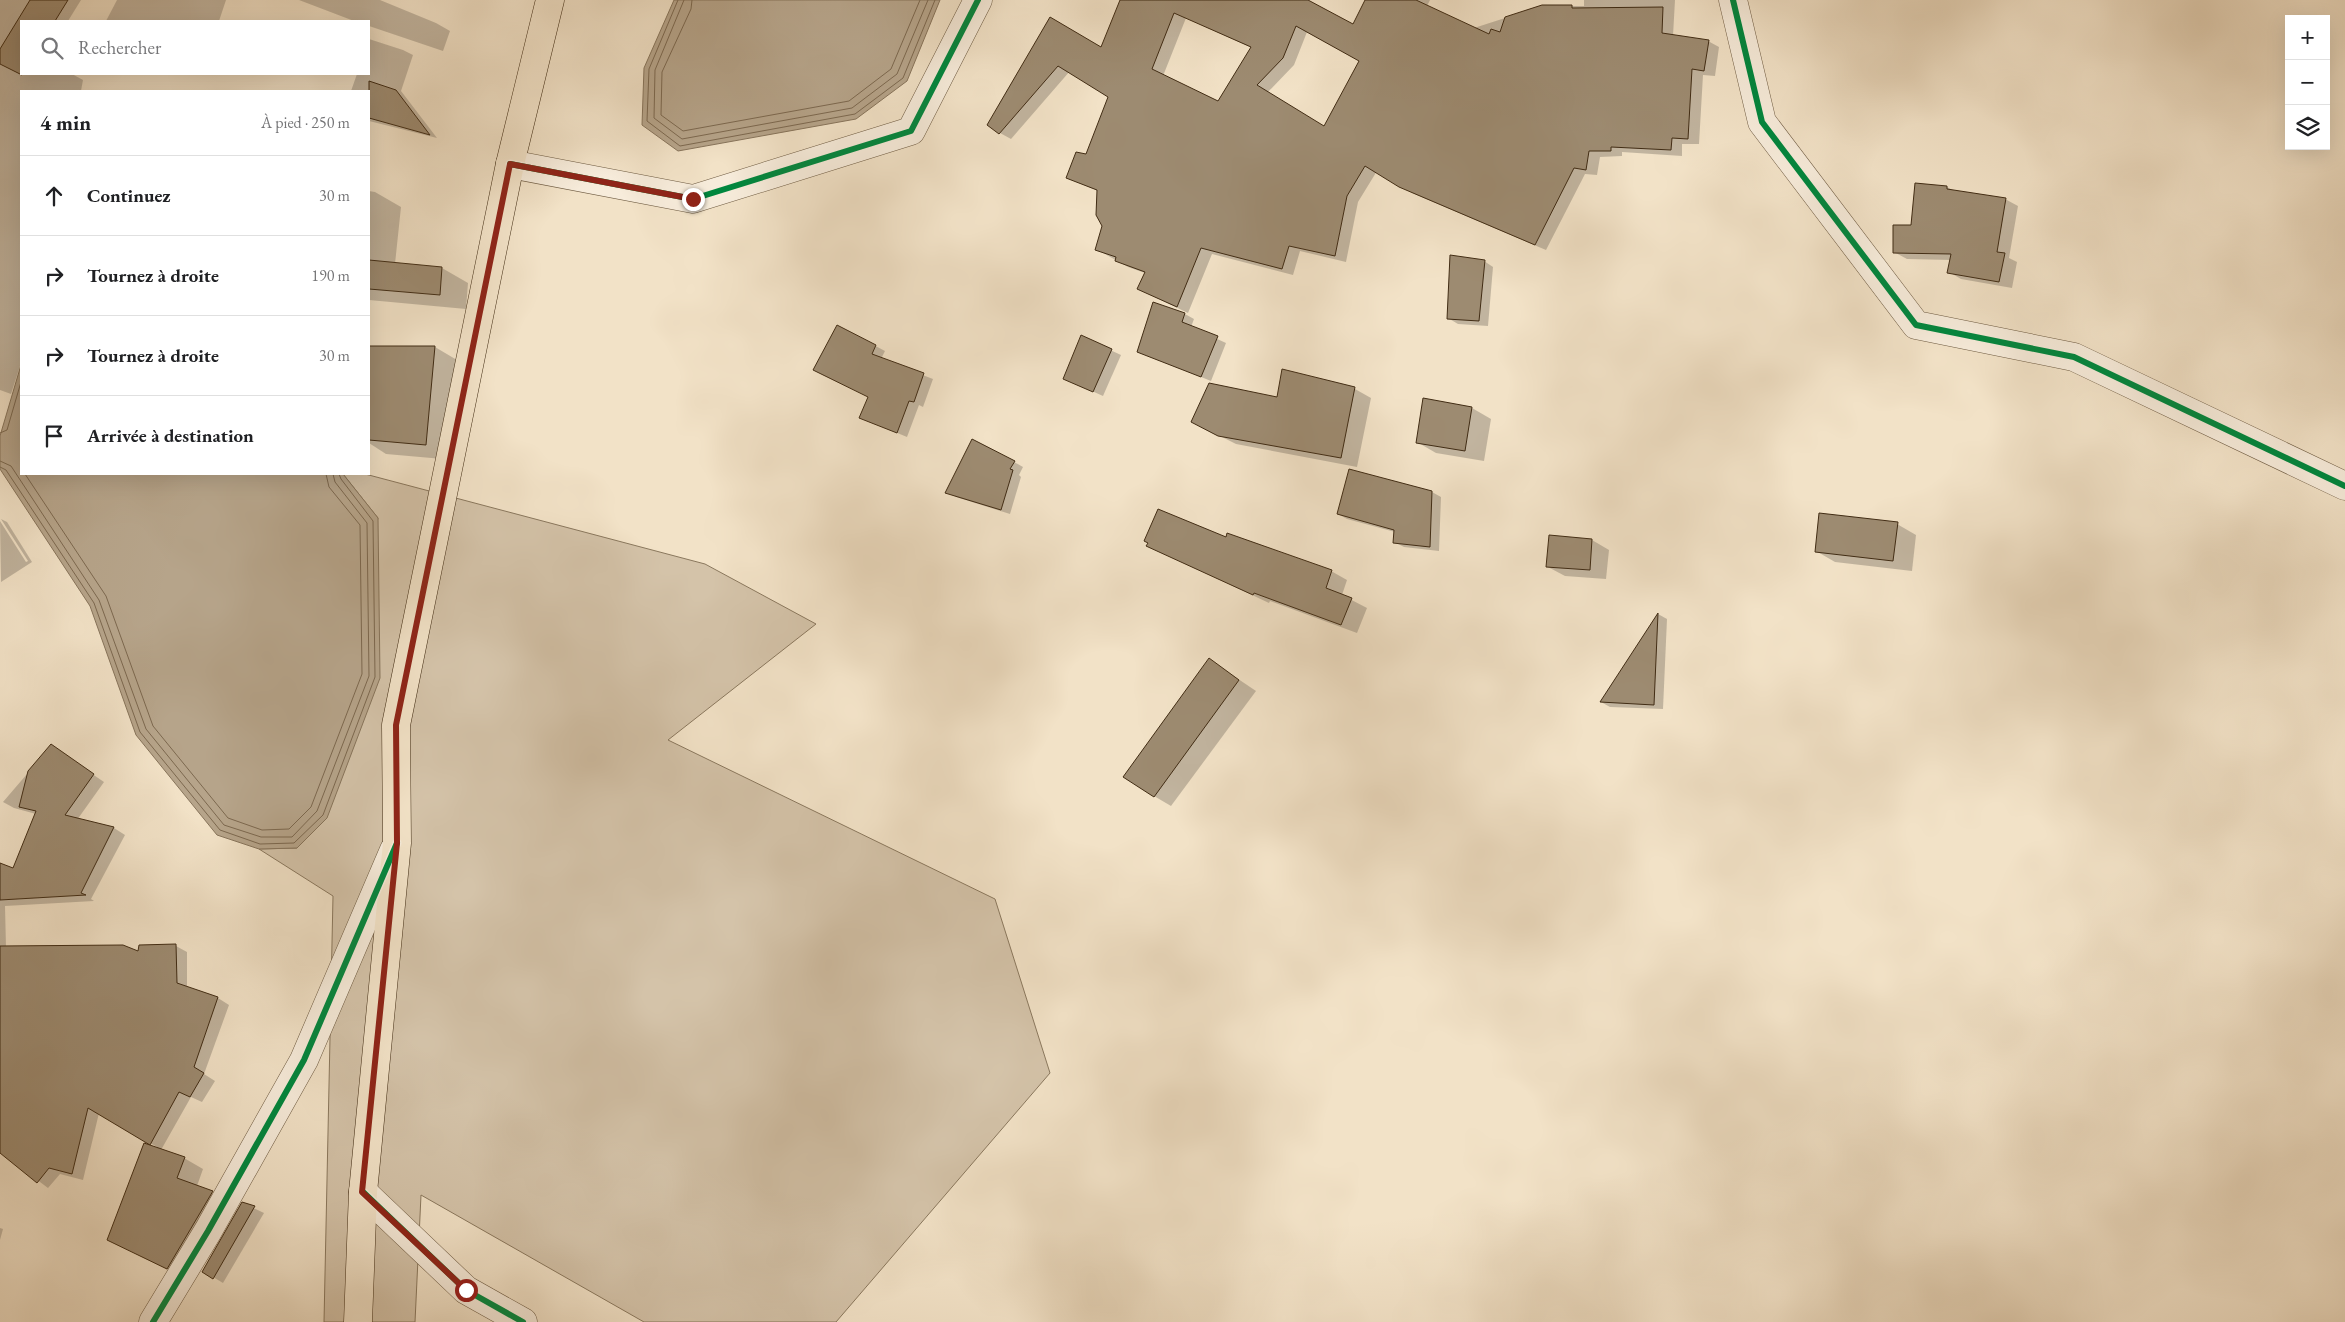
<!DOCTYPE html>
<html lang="fr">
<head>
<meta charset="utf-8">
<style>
	:root { --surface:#fff; --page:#f2f2f2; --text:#202124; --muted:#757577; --line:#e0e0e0 }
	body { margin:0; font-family:"EB Garamond",serif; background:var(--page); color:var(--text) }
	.controls { position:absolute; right:15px; top:15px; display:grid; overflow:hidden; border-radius:0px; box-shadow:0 5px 20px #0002 }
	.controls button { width:45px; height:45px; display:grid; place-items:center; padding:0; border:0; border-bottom:1px solid var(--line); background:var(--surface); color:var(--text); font:25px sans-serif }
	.stop { position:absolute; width:15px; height:15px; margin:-11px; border:4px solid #8f2418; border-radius:50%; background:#fff }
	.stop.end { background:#8f2418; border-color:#fff; box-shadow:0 1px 5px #0008 }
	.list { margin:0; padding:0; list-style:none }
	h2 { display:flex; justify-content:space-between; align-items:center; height:65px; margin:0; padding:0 20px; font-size:21px }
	h2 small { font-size:16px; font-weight:400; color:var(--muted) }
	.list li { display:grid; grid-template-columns:32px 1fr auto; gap:15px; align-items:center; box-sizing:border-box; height:80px; padding:0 20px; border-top:1px solid var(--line) }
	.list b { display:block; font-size:19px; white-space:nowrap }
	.list em { font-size:16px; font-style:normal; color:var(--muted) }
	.icon { flex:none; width:28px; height:28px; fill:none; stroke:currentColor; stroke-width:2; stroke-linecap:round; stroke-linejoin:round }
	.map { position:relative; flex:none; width:2345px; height:1322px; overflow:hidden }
	.search { position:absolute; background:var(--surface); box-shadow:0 5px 20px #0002; left:20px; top:20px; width:350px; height:55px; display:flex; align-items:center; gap:12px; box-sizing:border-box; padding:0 18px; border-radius:0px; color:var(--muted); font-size:19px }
	.panel { position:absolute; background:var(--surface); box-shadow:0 5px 20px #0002; left:20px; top:90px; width:350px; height:385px; border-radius:0px }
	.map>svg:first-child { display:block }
	.green { fill:#d4c3a9; stroke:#8a785e }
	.water { fill:#b6a48a; stroke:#87745b }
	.shadow { fill:#0003; fill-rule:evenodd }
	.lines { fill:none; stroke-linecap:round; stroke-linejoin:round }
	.shore { stroke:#7c684f; stroke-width:1 }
	.building { fill:#9d8b71; stroke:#412c14; fill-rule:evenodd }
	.minor-casing { stroke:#6d5a41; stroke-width:29 }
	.major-casing { stroke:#412c14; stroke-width:29 }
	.minor { stroke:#f7ecdb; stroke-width:28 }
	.major { stroke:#f2e2c7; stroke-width:28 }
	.cycleway-casing { stroke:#f7ecdb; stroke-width:9 }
	.cycleway { stroke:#00873e; stroke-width:6 }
	.route { stroke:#8f2418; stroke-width:6 }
</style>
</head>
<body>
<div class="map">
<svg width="2345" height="1322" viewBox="0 0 2345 1322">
	<rect width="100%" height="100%" fill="#f2e2c7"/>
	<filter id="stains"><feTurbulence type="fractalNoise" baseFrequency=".004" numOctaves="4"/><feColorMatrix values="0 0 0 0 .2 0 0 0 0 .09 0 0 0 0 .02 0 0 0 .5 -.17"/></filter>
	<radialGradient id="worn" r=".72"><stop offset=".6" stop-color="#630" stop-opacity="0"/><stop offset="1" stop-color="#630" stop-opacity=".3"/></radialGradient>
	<polygon class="green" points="343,474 365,474 705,564 816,624 668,740 995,899 1050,1073 836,1322 644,1322 421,1195 415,1322 324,1322 333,896 259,849 297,848 378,518"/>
	<g class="water">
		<polygon points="674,0 940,0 907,81 856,119 678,151 642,125 644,68"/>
		<polygon points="21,365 21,474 343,474 378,518 380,678 327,818 297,848 259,849 217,835 136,735 90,606 0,469 0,436"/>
	</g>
	<g class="shadow">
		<polygon points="0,0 81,0 68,21 21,21 21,74 72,74 83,80 81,91 21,91 21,363 11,394 0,390"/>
		<polygon points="117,0 226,0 219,21 106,21"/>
		<polygon points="299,0 380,0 436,23 450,31 443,51 369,26 369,21 354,21"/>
		<path d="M1121,0H1306L1354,26L1366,0H1430L1427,6L1474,28L1542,6H1584V0H1675L1673,36L1708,41L1719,47L1715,76L1703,75L1699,144H1682V156L1622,152V156L1600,157L1597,175L1585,174L1546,250L1412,193L1377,171L1358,202L1346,262L1300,251L1293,275L1212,254L1188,313L1138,289L1145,273L1128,267L1096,249L1103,226L1098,191L1067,178L1087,156L1109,96L1070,71L1011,139L1000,133L1050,19L1102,49ZM1186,18L1252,48L1218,102L1163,76ZM1307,32L1360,61L1324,127L1267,93L1294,65Z"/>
		<polygon points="369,39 403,50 413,55 401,91 437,138 369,121 369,91 351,91 357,74 369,74"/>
		<polygon points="1917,184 1947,187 1954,191 2005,199 2018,206 2009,258 2017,262 2012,288 1961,279 1949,272 1951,260 1907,259 1894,252 1912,226"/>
		<polygon points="369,191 375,192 401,207 395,264 442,268 468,283 466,309 369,300"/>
		<polygon points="1484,261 1493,267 1488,326 1458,324 1448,318"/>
		<polygon points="1185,314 1194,319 1191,327 1226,343 1211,381 1139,352"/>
		<polygon points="838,326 885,351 881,359 933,379 923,407 919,405 907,437 861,418 869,397"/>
		<polygon points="1082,337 1121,355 1103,396 1074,383"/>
		<polygon points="369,347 435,347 462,363 454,460 386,454 369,443"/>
		<polygon points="1283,371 1355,389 1371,398 1357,467 1236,444 1192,422 1278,398"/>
		<polygon points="1472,408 1491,419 1484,461 1436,453 1417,442"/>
		<polygon points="1014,462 1023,467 1019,475 1021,477 1010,514 956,497 947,492"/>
		<polygon points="1432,492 1441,497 1439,551 1404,547 1394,542 1395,532 1347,519 1338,514"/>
		<polygon points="1,519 7,522 32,562 1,582 0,521 26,562 28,561"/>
		<polygon points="1897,524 1916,535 1912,571 1835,562 1816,551"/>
		<polygon points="1226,538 1331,571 1347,580 1342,595 1367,608 1357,633 1270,601 1269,603 1148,546"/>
		<polygon points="1592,540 1609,550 1606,579 1565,576 1548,567"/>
		<polygon points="1658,614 1667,619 1663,709 1610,707 1601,702"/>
		<polygon points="1210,660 1256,691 1171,806 1154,796"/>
		<polygon points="51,746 104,782 77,820 114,828 125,835 91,899 94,901 5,906 6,947 140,953 140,946 176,946 187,952 187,988 218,998 229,1005 204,1074 215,1081 202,1102 191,1097 161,1150 184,1158 203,1169 197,1186 231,1203 186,1279 109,1240 157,1147 99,1113 83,1180 60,1174 48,1188 0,1152 0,864 14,869 36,814 14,808 3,802"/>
		<polygon points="243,1203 264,1213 223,1283 203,1271"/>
		<polygon points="0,1228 3,1229 0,1240"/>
	</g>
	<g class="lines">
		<g class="shore">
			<polyline points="678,0 649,69 647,121 680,146 855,114 903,78 935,0"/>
			<polyline points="684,0 655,70 654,118 682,139 852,108 897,74 928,0"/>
			<polyline points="692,0 691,9 662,72 661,115 683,131 849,101 891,69 920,0"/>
			<polyline points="0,433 7,430 21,382"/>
			<polyline points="0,461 11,466 99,600 146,729 224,825 261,837 292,837 317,811 369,676 367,523 335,482 333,474"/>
			<polyline points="0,467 6,470 94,603 140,732 220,830 260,844 294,843 323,815 375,677 373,521 341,479 339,474"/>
			<polyline points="25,474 106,596 153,726 228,818 262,830 289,829 311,807 362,674 360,525 329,487 326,474"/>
		</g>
	</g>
	<g class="building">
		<polygon points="30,0 68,0 55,21 21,21 22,75 0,64 0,49"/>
		<path d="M1120,0H1308L1353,24L1365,0H1416L1489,34L1491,29L1500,32L1505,17L1542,5H1572V8L1663,7L1662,33L1709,40L1704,71L1692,69L1688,139L1672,138L1671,150L1611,147V151H1589L1586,170L1574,168L1535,245L1399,187L1365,166L1347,196L1335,256L1289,246L1282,269L1201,248L1177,307L1137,289L1145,272L1115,261L1116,257L1095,250L1102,226L1096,215L1097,190L1066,178L1076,152L1086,154L1108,97L1058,66L999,134L987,125L1050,17L1101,47ZM1174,13L1251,47L1218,101L1152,69ZM1296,26L1359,61L1324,126L1257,85L1283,58Z"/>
		<polygon points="369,81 396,90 430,135 369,118"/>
		<polygon points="1915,183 1947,186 1947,189 2006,198 1997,252 2005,253 1999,282 1947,273 1951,254 1893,253 1893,225 1911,225"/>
		<polygon points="1450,255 1485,260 1479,321 1447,319"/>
		<polygon points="369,260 442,267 440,295 369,289"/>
		<polygon points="1153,302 1185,313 1182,322 1218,336 1201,377 1137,352"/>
		<polygon points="837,325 876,345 872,354 924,373 914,402 909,401 897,433 859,418 868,397 813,370"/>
		<polygon points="1081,335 1112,349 1093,392 1063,379"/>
		<polygon points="369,346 435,346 426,445 369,440"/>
		<polygon points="1282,369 1355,387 1341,458 1218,436 1191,422 1209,383 1277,397"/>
		<polygon points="1423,398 1472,407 1465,451 1416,443"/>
		<polygon points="972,439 1015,461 1010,469 1013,470 1001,510 945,493"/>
		<polygon points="1349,469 1432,491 1430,547 1393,543 1394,530 1337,514"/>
		<polygon points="1158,509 1226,537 1227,533 1332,570 1326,588 1352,598 1341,625 1254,593 1253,595 1146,546 1148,543 1144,541"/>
		<polygon points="1819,513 1898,522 1893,561 1815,552"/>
		<polygon points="1549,535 1592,539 1590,570 1546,567"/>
		<polygon points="1658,613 1654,705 1600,702"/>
		<polygon points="1209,658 1239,680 1154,797 1123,777"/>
		<polygon points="51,744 94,774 65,815 114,827 81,893 86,895 0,900 0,863 13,868 36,811 19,807 28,771"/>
		<polygon points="176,944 177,983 218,997 194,1067 204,1073 190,1097 179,1092 150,1145 88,1108 72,1174 49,1168 37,1183 0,1153 0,946 123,945 138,951 139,945"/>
		<polygon points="144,1143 185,1157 177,1178 213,1191 167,1269 107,1240"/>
		<polygon points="242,1202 255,1206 213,1279 202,1272"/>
	</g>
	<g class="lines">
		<g class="minor-casing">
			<g id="minor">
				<polyline points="1733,0 1762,122 1916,325 2074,357 2345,486"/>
				<polyline points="510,164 693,199 911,131 978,0"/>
				<polyline points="363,1192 466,1290 523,1322"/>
				<polyline points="153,1322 208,1231 304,1060 394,850"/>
			</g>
		</g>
		<g class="major-casing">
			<polyline id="major" points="358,1322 363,1192 397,843 396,725 510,164 550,0"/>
		</g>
		<use href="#minor" class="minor"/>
		<use href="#major" class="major"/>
		<g class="cycleway-casing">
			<g id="cycleway">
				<polyline points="1733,0 1762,122 1916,325 2074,357 2345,486"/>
				<polyline points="510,164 693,199 911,131 978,0"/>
				<polyline points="363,1192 466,1290 523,1322"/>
				<polyline points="153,1322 208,1231 304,1060 397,843"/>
			</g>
		</g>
		<use href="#cycleway" class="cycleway"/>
	</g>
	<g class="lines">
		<polyline class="route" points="466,1290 362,1192 397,843 396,725 510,164 693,199"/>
	</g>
	<rect width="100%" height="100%" filter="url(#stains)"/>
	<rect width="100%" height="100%" fill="url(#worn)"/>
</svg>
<div class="controls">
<button>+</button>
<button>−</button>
<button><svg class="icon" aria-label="layers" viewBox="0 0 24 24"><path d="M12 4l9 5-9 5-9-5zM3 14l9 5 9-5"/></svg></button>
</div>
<div class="stop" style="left:466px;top:1290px"></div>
<div class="stop end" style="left:693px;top:199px"></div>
<div class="search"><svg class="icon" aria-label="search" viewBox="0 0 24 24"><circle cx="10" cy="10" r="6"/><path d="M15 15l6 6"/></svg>Rechercher</div>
<section class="panel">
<h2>4 min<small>À pied · 250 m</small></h2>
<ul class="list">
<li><svg class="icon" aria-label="ahead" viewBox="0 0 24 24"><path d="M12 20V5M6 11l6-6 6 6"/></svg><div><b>Continuez</b></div><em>30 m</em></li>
<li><svg class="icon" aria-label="right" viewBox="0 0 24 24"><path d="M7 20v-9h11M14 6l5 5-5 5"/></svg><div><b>Tournez à droite</b></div><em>190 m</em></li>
<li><svg class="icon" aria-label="right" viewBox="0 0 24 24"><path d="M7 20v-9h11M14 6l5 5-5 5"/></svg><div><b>Tournez à droite</b></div><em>30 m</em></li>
<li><svg class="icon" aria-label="arrive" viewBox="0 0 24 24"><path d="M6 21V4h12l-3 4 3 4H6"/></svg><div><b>Arrivée à destination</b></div></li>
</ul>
</section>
</div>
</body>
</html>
